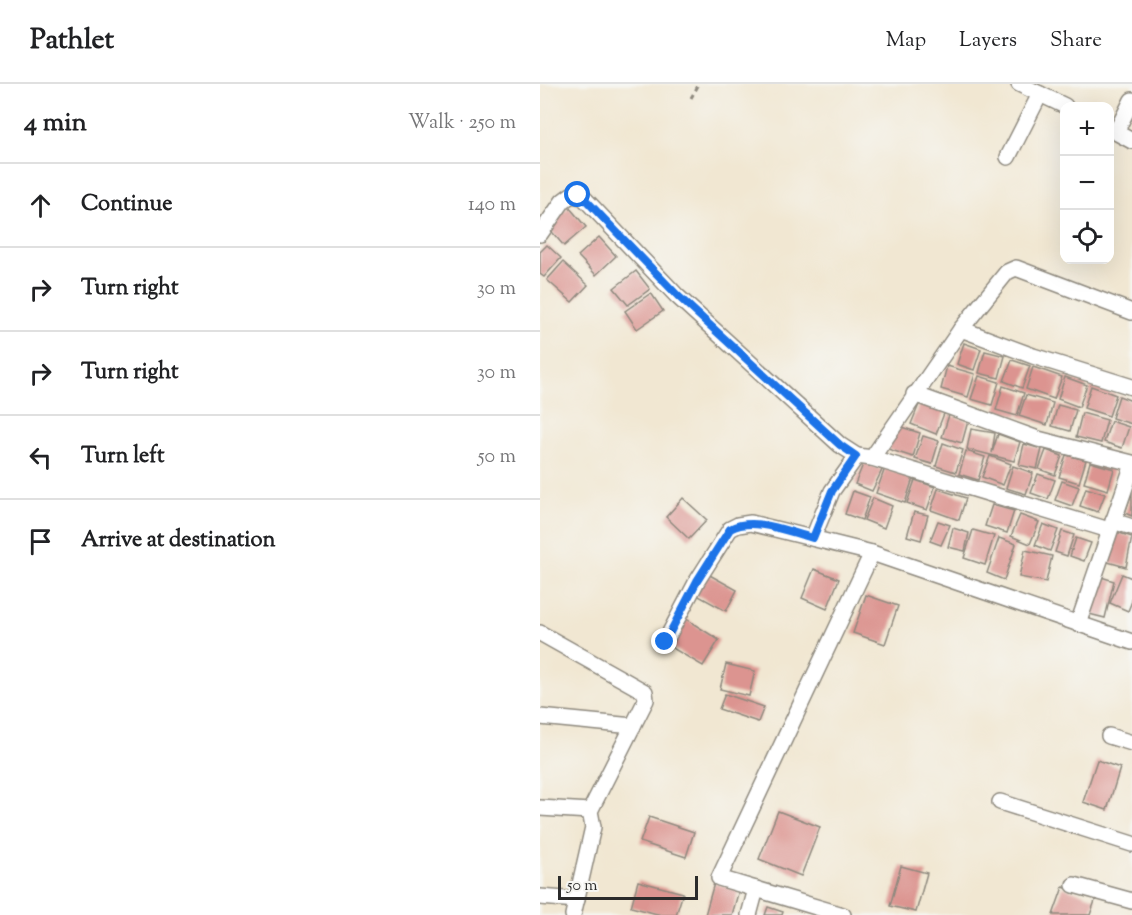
<!DOCTYPE html>
<html lang="en">
<head>
<meta charset="utf-8">
<style>
	:root { --surface:#fff; --page:#f2f2f2; --text:#202124; --muted:#757577; --line:#e0e0e0 }
	body { margin:0; font-family:"Sorts Mill Goudy",serif; background:var(--page); color:var(--text) }
	.controls { position:absolute; right:18px; top:18px; display:grid; overflow:hidden; border-radius:12px; box-shadow:0 6px 24px #0002 }
	.controls button { width:54px; height:54px; display:grid; place-items:center; padding:0; border:0; border-bottom:2px solid var(--line); background:var(--surface); color:var(--text); font:30px sans-serif }
	.scale { position:absolute; left:18px; bottom:15px; width:140px; box-sizing:border-box; padding-left:6px; border:3px solid #2b2b2b; border-top:0; font-size:16px; line-height:21px; white-space:nowrap; color:#2b2b2b; -webkit-text-stroke:4px #f6f6f2; paint-order:stroke }
	.stop { position:absolute; width:18px; height:18px; margin:-14px; border:4px solid #1a73e8; border-radius:50%; background:#fff }
	.stop.end { background:#1a73e8; border-color:#fff; box-shadow:0 2px 6px #0008 }
	.list { margin:0; padding:0; list-style:none }
	h2 { display:flex; justify-content:space-between; align-items:center; height:78px; margin:0; padding:0 24px; font-size:26px }
	h2 small { font-size:20px; font-weight:400; color:var(--muted) }
	.list li { display:grid; grid-template-columns:39px 1fr auto; gap:18px; align-items:center; box-sizing:border-box; height:84px; padding:0 24px; border-top:2px solid var(--line) }
	.list b { display:block; font-size:22px; white-space:nowrap }
	.list em { font-size:20px; font-style:normal; color:var(--muted) }
	.icon { flex:none; width:33px; height:33px; fill:none; stroke:currentColor; stroke-width:2; stroke-linecap:round; stroke-linejoin:round }
	.map { position:relative; flex:none; width:592px; height:831px; overflow:hidden }
	header { display:flex; align-items:center; gap:36px; box-sizing:border-box; height:84px; padding:0 30px; background:var(--surface); border-bottom:2px solid var(--line) }
	header strong { font-size:28px }
	nav { display:flex; gap:33px; margin-inline-start:auto; font-size:21px }
	main { display:flex }
	aside { flex:1; background:var(--surface) }
	.map>svg:first-child { display:block }
	.building { fill:#dc9490 }
	.lines { fill:none; stroke-linecap:round; stroke-linejoin:round }
	.street-casing { stroke:#8e897e; stroke-width:18 }
	.path { stroke:#8e897e; stroke-width:3; stroke-dasharray:4.5 4.5; stroke-linecap:butt }
	.street { stroke:#fff; stroke-width:15 }
	.route { stroke:#1a73e8; stroke-width:8 }
</style>
</head>
<body>
<header>
<strong>Pathlet</strong>
<nav><a>Map</a><a>Layers</a><a>Share</a></nav>
</header>
<main>
<aside>
<h2>4 min<small>Walk · 250 m</small></h2>
<ul class="list">
<li><svg class="icon" aria-label="ahead" viewBox="0 0 24 24"><path d="M12 20V5M6 11l6-6 6 6"/></svg><div><b>Continue</b></div><em>140 m</em></li>
<li><svg class="icon" aria-label="right" viewBox="0 0 24 24"><path d="M7 20v-9h11M14 6l5 5-5 5"/></svg><div><b>Turn right</b></div><em>30 m</em></li>
<li><svg class="icon" aria-label="right" viewBox="0 0 24 24"><path d="M7 20v-9h11M14 6l5 5-5 5"/></svg><div><b>Turn right</b></div><em>30 m</em></li>
<li><svg class="icon" aria-label="left" viewBox="0 0 24 24"><path d="M17 20v-9H6M10 6l-5 5 5 5"/></svg><div><b>Turn left</b></div><em>50 m</em></li>
<li><svg class="icon" aria-label="arrive" viewBox="0 0 24 24"><path d="M6 21V4h12l-3 4 3 4H6"/></svg><div><b>Arrive at destination</b></div></li>
</ul>
</aside>
<div class="map">
<svg width="592" height="831" viewBox="0 0 592 831">
	<rect width="100%" height="100%" fill="#f6f6f2"/>
	<filter id="ink" filterUnits="userSpaceOnUse"><feTurbulence type="fractalNoise" baseFrequency=".0167" numOctaves="2"/><feDisplacementMap in="SourceGraphic" scale="12" xChannelSelector="R" yChannelSelector="G"/><feConvolveMatrix kernelMatrix="1 2 1 2 8 2 1 2 1" color-interpolation-filters="sRGB"/></filter>
	<filter id="wash" filterUnits="userSpaceOnUse"><feTurbulence type="fractalNoise" baseFrequency=".008" numOctaves="4" result="noise"/><feDisplacementMap in="SourceGraphic" scale="24" xChannelSelector="R" yChannelSelector="G"/><feGaussianBlur stdDeviation="1.35" result="paint"/><feColorMatrix in="noise" values="0 0 0 0 0 0 0 0 0 0 0 0 0 0 0 0 0 1.4 0 .05"/><feComposite in="paint" operator="in"/></filter>
	<g filter="url(#wash)">
		<rect width="100%" height="100%" fill="#f1e7d2"/>
		<g id="blocks">
			<g class="building">
				<polygon points="29,123 46,143 24,162 7,142"/>
				<polygon points="59,153 76,172 56,191 38,172"/>
				<polygon points="7,161 21,174 4,193 0,190 0,168"/>
				<polygon points="23,178 48,201 32,218 7,196"/>
				<polygon points="96,187 110,205 88,221 74,204"/>
				<polygon points="111,209 123,227 97,245 85,227"/>
				<polygon points="424,259 441,265 434,286 417,280"/>
				<polygon points="445,267 465,272 459,294 439,289"/>
				<polygon points="472,276 490,282 482,304 464,297"/>
				<polygon points="407,282 435,290 428,313 401,305"/>
				<polygon points="493,283 522,293 514,315 486,305"/>
				<polygon points="439,292 459,298 452,321 431,315"/>
				<polygon points="525,293 547,301 539,323 518,315"/>
				<polygon points="463,302 484,309 477,332 456,326"/>
				<polygon points="551,302 576,311 569,332 544,324"/>
				<polygon points="486,311 513,319 507,341 479,332"/>
				<polygon points="579,312 592,317 592,340 572,334"/>
				<polygon points="380,318 405,327 396,350 371,340"/>
				<polygon points="518,321 536,326 530,347 512,342"/>
				<polygon points="542,329 567,336 561,359 536,353"/>
				<polygon points="409,331 428,337 422,359 402,353"/>
				<polygon points="571,337 589,343 582,364 564,358"/>
				<polygon points="355,341 380,349 373,373 348,365"/>
				<polygon points="431,345 455,349 452,369 458,350 480,358 474,377 427,365"/>
				<polygon points="383,352 399,357 392,380 375,375"/>
				<polygon points="403,359 423,366 416,388 396,382"/>
				<polygon points="484,360 502,365 497,385 479,381"/>
				<polygon points="506,366 522,372 515,391 499,385"/>
				<polygon points="426,367 445,373 438,396 419,390"/>
				<polygon points="526,371 546,376 539,399 519,393"/>
				<polygon points="450,372 471,380 463,401 442,393"/>
				<polygon points="324,378 342,386 332,407 315,400"/>
				<polygon points="550,378 574,385 568,406 544,399"/>
				<polygon points="473,382 493,389 486,410 466,404"/>
				<polygon points="345,384 373,394 365,419 336,409"/>
				<polygon points="498,390 515,396 508,415 491,409"/>
				<polygon points="375,396 395,403 387,426 367,419"/>
				<polygon points="522,397 539,403 532,422 515,416"/>
				<polygon points="546,404 565,410 558,428 540,422"/>
				<polygon points="398,405 426,414 419,436 391,426"/>
				<polygon points="313,407 330,413 322,436 305,430"/>
				<polygon points="592,408 592,432 585,429"/>
				<polygon points="143,414 167,436 149,455 126,433"/>
				<polygon points="333,414 352,422 344,444 324,436"/>
				<polygon points="452,421 474,427 467,449 445,442"/>
				<polygon points="374,428 388,431 381,456 367,452"/>
				<polygon points="480,431 499,438 490,460 471,452"/>
				<polygon points="398,437 410,441 401,461 390,457"/>
				<polygon points="503,440 518,446 510,467 495,461"/>
				<polygon points="413,444 429,449 425,467 408,463"/>
				<polygon points="433,446 454,452 445,481 424,474"/>
				<polygon points="522,447 534,451 527,472 515,468"/>
				<polygon points="573,447 592,453 586,483 564,477"/>
				<polygon points="459,454 476,460 464,496 447,489"/>
				<polygon points="536,454 551,459 544,477 530,472"/>
				<polygon points="485,466 512,472 506,498 479,493"/>
				<polygon points="274,485 299,495 287,525 262,514"/>
				<polygon points="166,489 197,506 186,527 155,510"/>
				<polygon points="582,490 592,494 592,517 588,527 570,519"/>
				<polygon points="558,492 574,497 565,534 549,530"/>
				<polygon points="326,511 358,522 345,560 313,549"/>
				<polygon points="146,535 179,556 163,582 129,562"/>
				<polygon points="186,580 215,587 209,612 180,605"/>
				<polygon points="185,610 224,623 218,638 179,625"/>
				<polygon points="557,676 580,684 567,726 543,718"/>
				<polygon points="238,727 280,743 261,792 219,775"/>
				<polygon points="109,733 154,748 146,773 100,758"/>
				<polygon points="361,782 387,789 376,828 350,822"/>
				<polygon points="98,797 143,809 136,831 121,831 91,823"/>
				<polygon points="174,799 199,806 192,831 165,831"/>
				<polygon points="523,803 556,814 550,831 513,831"/>
				<polygon points="228,823 243,828 242,831 225,831"/>
			</g>
		</g>
	</g>
	<g filter="url(#ink)">
		<use href="#blocks" fill-opacity="0" stroke="#8e897e" stroke-width="1.5"/>
		<g class="lines">
			<g class="street-casing">
				<g id="street">
					<polyline points="479,0 525,22"/>
					<polyline points="570,45 592,57"/>
					<polyline points="576,48 592,16"/>
					<polyline points="468,73 500,10"/>
					<polyline points="0,150 23,117 31,111 43,113 137,212 300,361 317,372"/>
					<polyline points="421,245 493,272 592,303"/>
					<polyline points="374,310 498,355 592,379"/>
					<polyline points="332,374 421,245 467,188 476,184 592,228"/>
					<polyline points="573,437 592,443"/>
					<polyline points="273,454 292,407 317,372 332,374 569,446"/>
					<polyline points="538,540 592,383"/>
					<polyline points="0,549 105,608 106,616 50,727 53,743 33,831"/>
					<polyline points="125,558 157,497 190,445 198,441 211,439 332,469 592,558"/>
					<polyline points="0,633 93,642"/>
					<polyline points="569,652 592,659"/>
					<polyline points="460,718 592,760"/>
					<polyline points="0,724 50,727"/>
					<polyline points="534,801 592,817"/>
					<polyline points="0,813 37,816"/>
					<polyline points="209,831 216,805"/>
					<polyline points="303,831 179,794 332,469"/>
				</g>
			</g>
			<polyline class="path" points="151,14 159,0"/>
			<use href="#street" class="street"/>
		</g>
	</g>
	<g class="lines" filter="url(#ink)">
		<path class="route" d="M38,111L43,113L138,212L300,361L316,372L292,407L273,454C248,448 214,432 190,445L157,497L125,558"/>
	</g>
</svg>
<div class="controls">
<button>+</button>
<button>−</button>
<button><svg class="icon" aria-label="locate" viewBox="0 0 24 24"><circle cx="12" cy="12" r="6"/><path d="M12 2v4M12 18v4M2 12h4M18 12h4"/></svg></button>
</div>
<div class="scale">50 m</div>
<div class="stop" style="left:38px;top:111px"></div>
<div class="stop end" style="left:125px;top:558px"></div>
</div>
</main>
</body>
</html>
